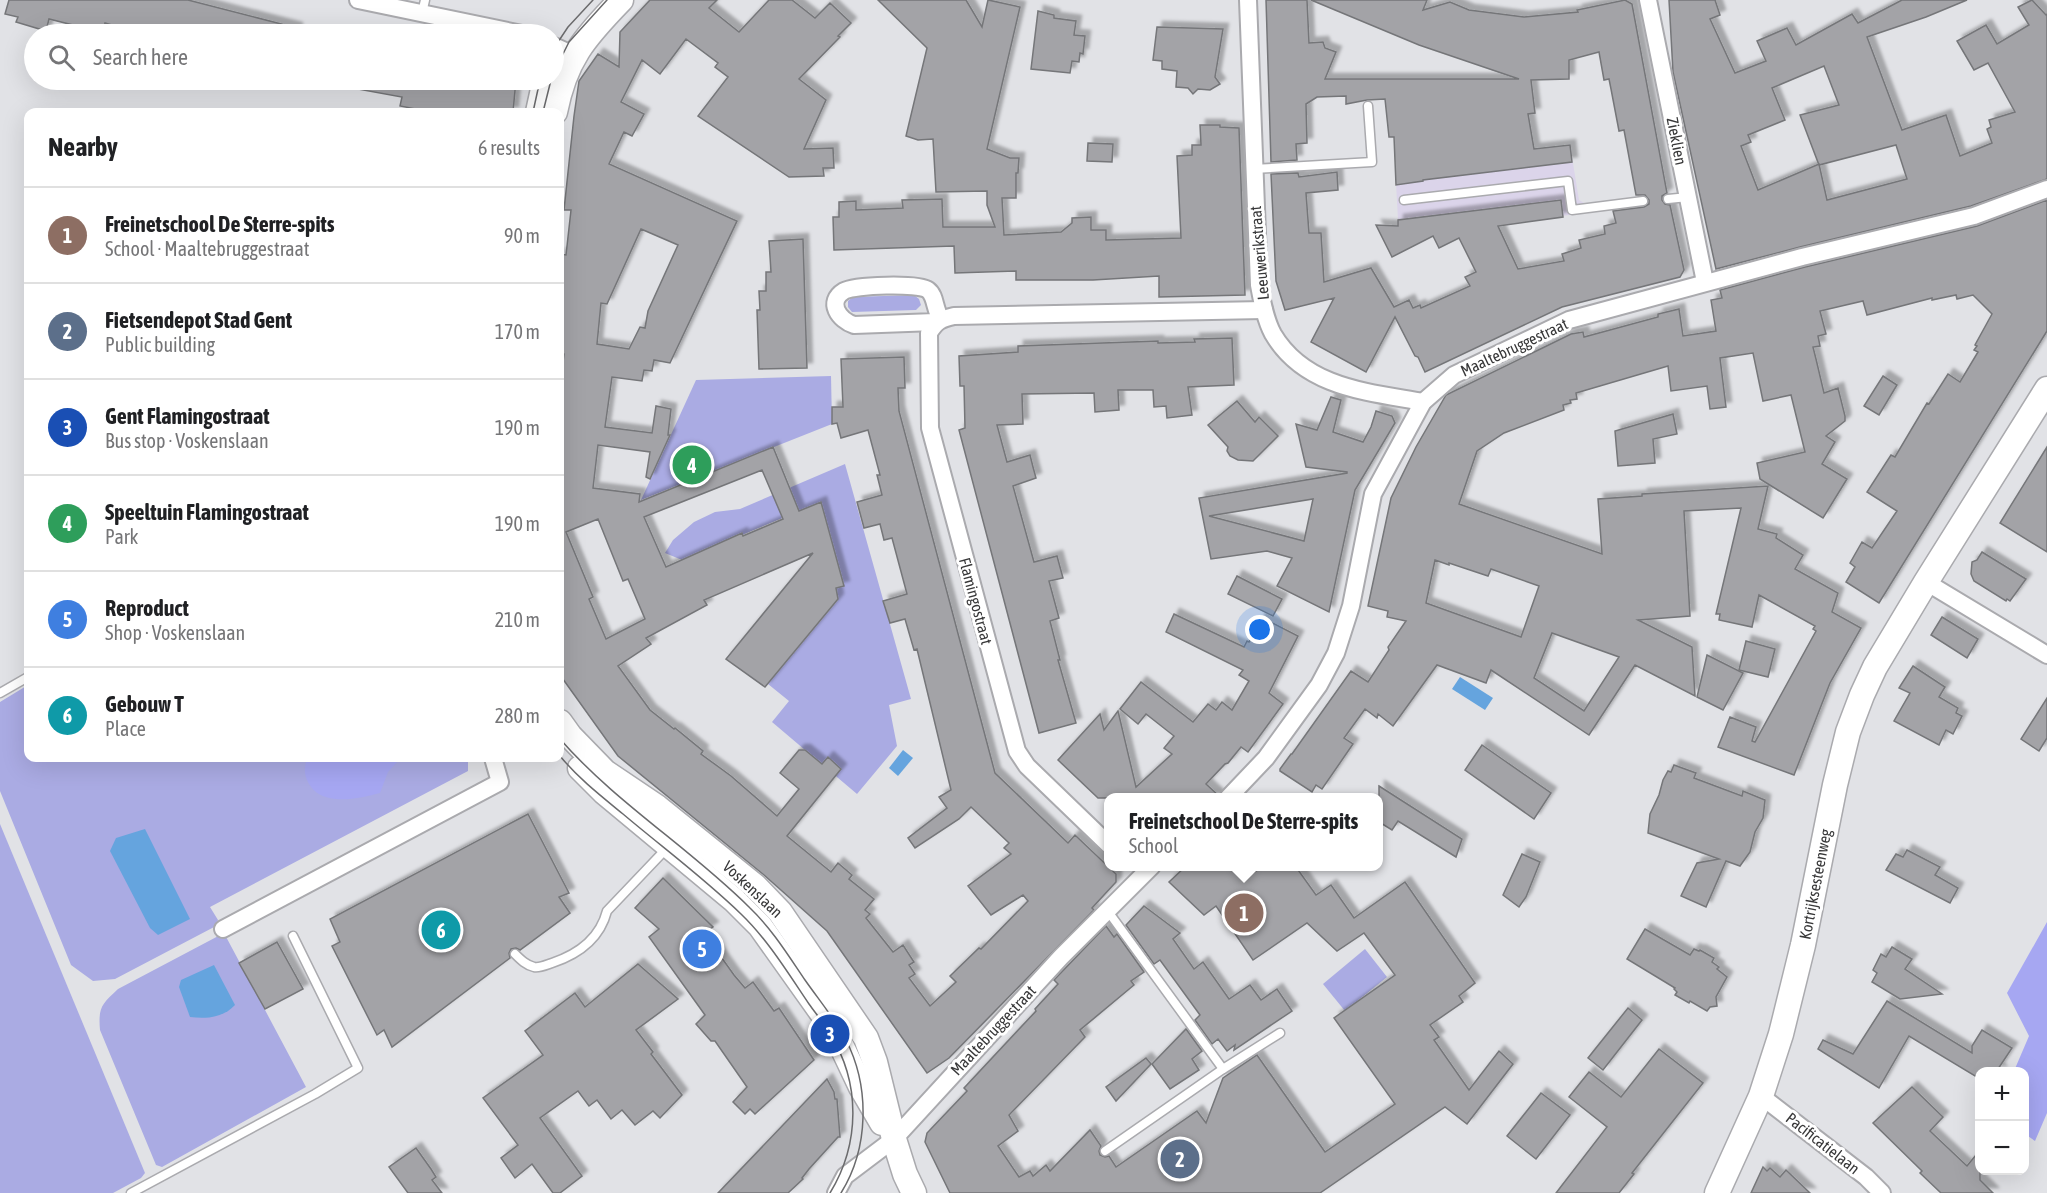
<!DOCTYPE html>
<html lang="en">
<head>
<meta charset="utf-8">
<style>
	:root { --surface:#fff; --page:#f2f2f2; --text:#202124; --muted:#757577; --line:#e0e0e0; --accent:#2e5bca }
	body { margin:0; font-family:"Asap Condensed",sans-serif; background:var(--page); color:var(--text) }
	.controls { position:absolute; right:18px; bottom:18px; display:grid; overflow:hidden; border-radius:12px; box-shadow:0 6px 24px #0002 }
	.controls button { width:54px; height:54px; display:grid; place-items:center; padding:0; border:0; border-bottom:2px solid var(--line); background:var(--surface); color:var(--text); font:30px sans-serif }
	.you { position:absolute; left:1260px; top:630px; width:21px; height:21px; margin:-15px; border:4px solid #fff; border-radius:50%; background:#1a73e8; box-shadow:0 0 0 9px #1a73e833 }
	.badge { display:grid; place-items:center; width:39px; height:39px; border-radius:50%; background:var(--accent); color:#fff; font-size:20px; font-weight:700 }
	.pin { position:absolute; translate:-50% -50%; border:3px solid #fff; box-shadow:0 2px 6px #0006 }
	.popup { position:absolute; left:1104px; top:793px; width:279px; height:78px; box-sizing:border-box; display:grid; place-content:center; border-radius:12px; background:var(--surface); filter:drop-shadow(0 2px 4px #0005); font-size:20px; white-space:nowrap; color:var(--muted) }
	.popup b { font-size:22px; color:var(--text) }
	.popup::after { content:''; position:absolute; left:50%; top:100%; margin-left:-12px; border:12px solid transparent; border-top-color:var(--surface) }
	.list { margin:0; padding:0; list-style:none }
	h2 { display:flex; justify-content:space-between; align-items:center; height:78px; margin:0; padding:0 24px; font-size:26px }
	h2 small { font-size:20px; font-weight:400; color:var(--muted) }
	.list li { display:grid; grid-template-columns:39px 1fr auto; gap:18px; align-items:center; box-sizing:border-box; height:96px; padding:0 24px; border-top:2px solid var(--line) }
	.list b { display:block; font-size:22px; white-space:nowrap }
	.list p { margin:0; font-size:20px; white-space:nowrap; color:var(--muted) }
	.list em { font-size:20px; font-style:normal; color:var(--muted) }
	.icon { flex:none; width:33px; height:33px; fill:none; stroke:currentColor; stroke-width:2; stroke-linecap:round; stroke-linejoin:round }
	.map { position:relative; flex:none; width:2047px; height:1193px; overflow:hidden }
	.search { position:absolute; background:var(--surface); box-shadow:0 6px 24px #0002; left:24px; top:24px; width:540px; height:66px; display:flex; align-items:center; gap:15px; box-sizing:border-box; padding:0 21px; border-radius:33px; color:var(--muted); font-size:22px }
	.panel { position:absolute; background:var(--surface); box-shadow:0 6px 24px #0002; left:24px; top:108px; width:540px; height:654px; border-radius:12px }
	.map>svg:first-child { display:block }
	.industrial { fill:#dbd4ea }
	.green { fill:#aaabe3 }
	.forest { fill:#a6a7f2 }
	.water { fill:#65a4de }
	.building { fill:#a3a3a7; stroke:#757679; stroke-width:1.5; fill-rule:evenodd; filter:url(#shadow) }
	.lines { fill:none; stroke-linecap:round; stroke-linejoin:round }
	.lane-casing { stroke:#aaaaae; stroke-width:11 }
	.street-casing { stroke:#aaaaae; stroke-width:20 }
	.secondary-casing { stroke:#aaaaae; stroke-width:27 }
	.lane { stroke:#fff; stroke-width:8 }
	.street { stroke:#fff; stroke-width:16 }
	.secondary { stroke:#fff; stroke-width:24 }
	.tram { stroke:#6b6b6d; stroke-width:1.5 }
	.labels { text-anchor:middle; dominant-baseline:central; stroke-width:6; stroke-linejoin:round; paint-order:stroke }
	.street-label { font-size:16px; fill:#383839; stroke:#fff }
</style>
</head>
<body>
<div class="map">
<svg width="2047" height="1193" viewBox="0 0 2047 1193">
	<defs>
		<filter id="shadow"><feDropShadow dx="5.5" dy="-5.5" stdDeviation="1.5" flood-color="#0004"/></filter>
	</defs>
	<rect width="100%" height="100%" fill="#e1e2e6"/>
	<polygon class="industrial" points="1570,145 1579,200 1586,204 1642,198 1643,205 1399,238 1395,165"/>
	<g class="green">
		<polygon points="914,295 919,299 921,305 916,310 852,312 848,307 848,301 853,297"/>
		<polygon points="831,376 832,424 641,500 696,380"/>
		<polygon points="845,464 911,699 889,705 897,746 857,794 772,722 789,701 768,684 838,600 836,588 844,585 821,502 682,560 665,553 673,540 694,522 715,512 740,509"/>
		<polygon points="28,685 28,758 468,758 468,771 210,907 218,920 216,926 115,979 93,981 71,965 0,791 0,702"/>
		<polygon points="0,824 145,1173 141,1178 113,1193 0,1193"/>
		<path d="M224,933L306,1087L162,1167L156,1165L100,1030C98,1007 102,1004 118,989Z"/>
		<polygon points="1365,949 1387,977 1345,1011 1323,984"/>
	</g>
	<g class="forest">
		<path d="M308,758H395L398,761L388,772L380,793C357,799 319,808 307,780C304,773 304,764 308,758Z"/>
		<polygon points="2047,922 2047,1113 2035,1141 2025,1134 2024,1072 2014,1071 2029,1036 2007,993"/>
	</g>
	<g class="water">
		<polygon points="1460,677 1493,698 1485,710 1452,689"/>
		<polygon points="903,750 913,758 898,776 889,768"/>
		<polygon points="145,829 190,919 158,935 150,928 110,851 116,838"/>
		<path d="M214,965L235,1005C223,1018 206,1019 190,1017L179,987L181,980Z"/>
	</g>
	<g class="building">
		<polygon points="9,0 188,0 297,28 296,34 141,34 105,23 102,34 83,34 85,28 49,19 46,31 16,22 18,17 5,14"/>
		<path d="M650,0H717L709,8L739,32L769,0H792L815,18L830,3L851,23L838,36L840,37L799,79L826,100L804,149L833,148L834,168H823L824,176L789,177L698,116L728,77L715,67L718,63L686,39L660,74L642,60L621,102L644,114L632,136L624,132L609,164L737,221L670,363L654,360L652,371L644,370L642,381L612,377L605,427L652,433L656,406L671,409L668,435H670L650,479L646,477L650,452L598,445L593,488L640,494L639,502L773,447L799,511L821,502L844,586L836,588L838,599L765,687L726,659L813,553L704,600L707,605L646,638L651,644L618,666L650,710L674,729L675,728L703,751L701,754L731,776L777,816L799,789L780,773L799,750H805L822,764L828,757L841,769L787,836L831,872L838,863L852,875L849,879L874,899L865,910L870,914L866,918L893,952L903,945L914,962L909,965L915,974L909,978L930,1006L956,982L950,976L979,948L981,949L1028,901L1023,895L991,915L968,886L1011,854L1004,848L1009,843L971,807L959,819L915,848L908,838L947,808L939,797L951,790L917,649L914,650L905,619L890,623L883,601L907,594L892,538L884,540L880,524L864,528L857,502L882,495L877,475H880L868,430L841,438L837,423L832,424V407H843L841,359L904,357L905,388H898L899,411L995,773L1068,843L1075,835L1116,874V882L1092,908L1094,910L949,1058L927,1073L827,931L764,875L618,756L560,675V385L564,354L560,353V254L566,255L571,210H564L574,116L579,81L598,54L619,67L620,32ZM641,229L678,245L648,311L645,328L640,327L629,349L597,344L601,303L607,304ZM762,470L783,519L743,536L742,533L666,567L644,517ZM598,519L623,581L628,579L645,619L606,639L589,599L593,597L566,532Z"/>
		<polygon points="878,0 966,0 982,27 988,0 1020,7 987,149 1010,158 1019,158 1018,173 1016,173 1016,198 1002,198 1004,235 1061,232 1072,223 1072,218 1091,217 1091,230 1106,230 1106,240 1181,238 1177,156 1192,155 1192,145 1201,145 1200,125 1220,125 1220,127 1239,128 1245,295 1159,297 1159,276 1093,280 1016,280 1016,271 955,273 954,246 834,250 833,217 839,217 839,202 856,201 856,210 903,208 902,200 942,199 943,227 995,227 987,205 987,191 936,192 933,139 918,140 906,136 927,48"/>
		<polygon points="1266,0 1307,0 1309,43 1323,42 1325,48 1336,52 1325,79 1519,79 1419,45 1311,0 1427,0 1423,10 1450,2 1469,10 1524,17 1578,12 1577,10 1625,0 1632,4 1667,193 1662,196 1662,200 1665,204 1670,205 1684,270 1680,277 1562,307 1425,372 1418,357 1415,356 1395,317 1366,372 1311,342 1334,298 1285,310 1276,281 1271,174 1298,173 1299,177 1337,172 1338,190 1306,193 1309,233 1321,233 1324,282 1371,268 1394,307 1409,300 1413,308 1420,305 1421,308 1470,286 1465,277 1476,272 1459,238 1439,248 1433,236 1392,257 1376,225 1398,226 1398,220 1561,200 1563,217 1498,226 1518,269 1564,261 1562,254 1581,248 1579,240 1605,234 1604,226 1616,223 1613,211 1644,207 1649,204 1649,200 1645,195 1636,195 1624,130 1619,131 1611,89 1609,79 1604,80 1599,52 1569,60 1569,79 1531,80 1535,113 1528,114 1534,149 1570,145 1572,162 1423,180 1423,181 1396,185 1394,137 1389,137 1385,99 1367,100 1346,104 1346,96 1317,97 1306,104 1307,143 1296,144 1297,160 1271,162"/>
		<path d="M1669,0H1715L1720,15L1710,19L1735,73L1766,61L1757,41L1787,28L1796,45L1852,14L1858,23L1902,0H1967L1926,17L1867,37L1902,130L1946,115L1960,156L1992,143L1987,129L1991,127L1989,120L2015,112L1988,63L1974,70L1957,41L1986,25L1997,44L2029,25L2018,7L2032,0L2046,15L2047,14V179L1971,206L1800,247L1716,269L1673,72ZM1824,66L1839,105L1800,115L1819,165L1896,145L1907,179L1827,200L1819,164L1758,190L1741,146L1751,142L1748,135L1785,120L1772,88Z"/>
		<polygon points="1038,11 1054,15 1054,18 1076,21 1074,35 1085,36 1083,54 1080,53 1079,62 1072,61 1070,73 1031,69"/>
		<polygon points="1157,27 1223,29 1215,77 1220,84 1210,90 1198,89 1193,94 1188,88 1176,87 1177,71 1162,69 1162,61 1153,60"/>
		<polygon points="353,80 516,80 513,112 421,112 421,110 400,106 402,97 352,88"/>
		<polygon points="1088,143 1113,144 1112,162 1087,161"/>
		<path d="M2047,200V331L1879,603L1846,582L1855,567L1850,563L1862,542L1872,548L1897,511L1867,492L1891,455L1895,457L1927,403L1929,404L1948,374L1960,382L1978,352L1974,350L1977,346L1975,345L1992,314L1973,295L1957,299L1956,295L1932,300V298L1867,315L1863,301L1820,311L1826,334L1818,336L1820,346L1813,347L1816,359L1824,393L1838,388L1845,416V421L1826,436L1835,442L1822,464L1847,479L1823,518L1760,479L1757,463L1805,452L1791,395L1763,401L1753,353L1720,358L1726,407L1710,409L1707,386L1671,391L1668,366L1576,393L1577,399L1570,400L1571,403L1563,405L1564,410L1504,433L1477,451L1459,504L1602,554L1598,499L1642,496V494L1768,486L1758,529L1777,534L1776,538L1803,555L1795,569L1838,593L1832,612L1861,628L1830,683L1794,775L1718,747L1730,717L1756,727L1752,741L1755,742L1816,631L1813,629L1815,626L1759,595L1752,627L1719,620L1720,614H1716L1741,508L1684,511L1690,616L1638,620L1692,647L1695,696L1635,665L1589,735L1491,670L1486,683L1437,665L1393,726L1378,714L1377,718L1365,709L1344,738L1353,744L1322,789L1316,785L1312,792L1280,771V769L1291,754H1292L1351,671L1368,682L1389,650L1388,647L1406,621L1387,617L1388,611L1368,606L1391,498L1416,447L1446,395L1571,334L1583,332L1584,337L1658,317V314L1679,309L1683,336L1716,331L1711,300L1722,298L1720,290L1805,267L1977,226ZM1435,560L1449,565V563L1488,576L1491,569L1539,586L1521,637L1426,603ZM1552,633L1619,657L1584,711L1534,678Z"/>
		<polygon points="803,239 807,368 759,369 757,310 760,310 759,291 766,291 766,272 771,272 769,241"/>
		<polygon points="1232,338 1234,385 1188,387 1192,415 1167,418 1166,406 1154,407 1153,390 1118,390 1119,410 1095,412 1094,393 1022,394 1023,424 997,425 1007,462 1030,455 1033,467 1036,478 1013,486 1034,562 1057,556 1063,578 1049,581 1059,618 1050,621 1060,660 1058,660 1076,723 1039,733 959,430 965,428 964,386 960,386 959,356 1018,352 1018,346 1158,341 1158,343 1195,342 1194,339"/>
		<polygon points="1883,376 1897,385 1879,415 1864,406"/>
		<path d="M1331,397L1341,400L1333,432L1363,442L1371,427L1376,411L1392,416L1395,423L1355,490L1329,612L1277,586L1292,558L1267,551L1211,559L1199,498L1347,473V472L1306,467L1296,424L1317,430ZM1313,499L1304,541L1209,516Z"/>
		<polygon points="1237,401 1255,422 1259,417 1278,436 1253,461 1238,460 1230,456 1227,451 1228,447 1208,425"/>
		<polygon points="1673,414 1677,434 1653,439 1655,463 1618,466 1615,431"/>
		<polygon points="2047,447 2047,552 2000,523"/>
		<polygon points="1982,552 2026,579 2010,601 2007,599 2006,601 1974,581 1971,574 1972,562 1977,560"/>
		<polygon points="1237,576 1282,599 1273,616 1228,594"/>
		<polygon points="1174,614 1244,647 1247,641 1249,642 1261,617 1298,636 1269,693 1283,704 1248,752 1241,747 1228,763 1225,764 1206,784 1218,795 1218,798 1098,798 1058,760 1100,714 1104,730 1118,711 1136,787 1172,754 1164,748 1174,736 1146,714 1138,724 1120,709 1141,682 1193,722 1208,704 1216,710 1222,702 1232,710 1249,681 1239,675 1243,670 1166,632"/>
		<polygon points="1942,617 1978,639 1967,658 1931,635"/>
		<polygon points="1746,641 1775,649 1768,677 1739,670"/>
		<polygon points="1707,655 1743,673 1723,710 1697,697"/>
		<polygon points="1913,666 1945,687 1939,697 1958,708 1956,713 1962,716 1953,734 1946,730 1939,745 1894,721 1910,693 1899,688"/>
		<polygon points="2047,698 2047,738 2039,751 2021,739"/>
		<polygon points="1482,745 1551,793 1534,819 1465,770"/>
		<polygon points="1674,765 1696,773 1694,778 1742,796 1743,791 1765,800 1763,818 1755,832 1750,852 1740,866 1726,861 1706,907 1681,896 1697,863 1719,859 1648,833 1650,814 1659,795 1663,780 1668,771 1671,772"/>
		<polygon points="1379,786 1462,839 1456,857 1398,821 1392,830 1379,822"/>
		<polygon points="528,814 569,893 559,897 570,913 520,950 516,948 511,949 509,953 510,958 392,1047 384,1030 377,1035 332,946 340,942 330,919"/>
		<polygon points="1907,850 1940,867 1935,875 1958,888 1950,903 1886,870 1896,854 1903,857"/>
		<polygon points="1522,854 1540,862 1526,897 1519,907 1503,895"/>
		<polygon points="1185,867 1242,867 1251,874 1262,867 1296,867 1316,895 1331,885 1354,918 1405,882 1475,983 1459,996 1463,1002 1430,1025 1439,1037 1434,1040 1469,1090 1499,1051 1513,1064 1467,1124 1445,1107 1320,1193 950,1193 925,1142 927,1133 967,1091 964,1088 1036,1011 1035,1009 1058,984 1054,980 1106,926 1114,937 1117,934 1144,972 1131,981 1134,985 1080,1030 1085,1037 1009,1115 1018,1131 998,1146 1019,1177 1030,1171 1033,1176 1046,1165 1050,1171 1090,1130 1101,1146 1099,1151 1100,1155 1105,1157 1109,1156 1116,1167 1197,1111 1206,1123 1223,1078 1257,1055 1325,1152 1395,1104 1334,1018 1395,975 1364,933 1337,951 1307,923 1253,960 1216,906 1204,915 1169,882"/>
		<polygon points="663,878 713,927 704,933 734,975 745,988 753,982 774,1011 779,1008 814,1060 755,1114 750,1109 745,1114 733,1102 747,1087 715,1041 711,1041 696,1024 705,1015 649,937 659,929 635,908"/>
		<polygon points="1144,906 1180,933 1173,939 1194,969 1203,962 1229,999 1250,985 1261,1000 1277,989 1292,1011 1234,1050 1235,1045 1227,1051 1218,1039 1212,1044 1195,1020 1200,1015 1160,960 1154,964 1126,925"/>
		<polygon points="1645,929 1690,955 1694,949 1699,951 1700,950 1714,958 1712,962 1719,967 1717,969 1727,977 1716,997 1717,1006 1710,1007 1707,1011 1690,1001 1689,1003 1675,995 1677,992 1674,989 1675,988 1627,959"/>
		<polygon points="277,942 303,989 265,1009 239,963"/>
		<polygon points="1892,947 1912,959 1905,969 1942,994 1900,999 1872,982 1877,973 1873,970 1881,954 1886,957"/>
		<polygon points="638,964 678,999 636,1030 653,1052 651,1054 682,1095 660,1118 653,1111 635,1125 622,1110 611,1119 597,1100 589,1106 578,1091 540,1118 582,1176 560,1193 553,1193 532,1164 515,1178 501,1158 518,1145 483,1098 543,1055 525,1031 575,993 585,1007"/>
		<polygon points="1887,1001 1972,1053 1972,1046 1982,1030 2012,1048 1998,1069 2002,1071 1980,1071 1980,1079 1909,1036 1879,1088 1818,1049 1823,1040 1853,1054"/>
		<polygon points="1628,1008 1642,1020 1603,1070 1588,1058"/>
		<polygon points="1186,1029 1202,1051 1192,1059 1199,1070 1170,1089 1152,1064"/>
		<polygon points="1659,1049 1703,1083 1632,1173 1634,1174 1619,1193 1556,1193 1607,1127 1569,1097 1589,1072 1621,1097"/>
		<polygon points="1146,1058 1151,1064 1116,1101 1106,1087"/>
		<polygon points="827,1079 834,1092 835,1099 837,1099 840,1137 838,1137 809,1169 802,1178 803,1179 788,1193 718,1193"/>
		<polygon points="1912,1087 1943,1117 1930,1131 1967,1166 1980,1150 1980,1180 1993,1193 1941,1193 1920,1173 1922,1171 1873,1123"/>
		<polygon points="1541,1093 1570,1115 1536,1159 1507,1136"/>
		<polygon points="416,1148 431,1169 436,1177 432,1180 442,1193 408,1193 389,1167"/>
		<polygon points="1763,1167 1767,1171 1770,1168 1780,1177 1786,1170 1810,1193 1751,1193"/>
	</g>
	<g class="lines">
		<g class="lane-casing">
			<g id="lane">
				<polyline points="422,13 425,0"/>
				<polyline points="1253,169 1372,162 1368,106"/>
				<polyline points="1668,199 1688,197"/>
				<polyline points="1404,200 1568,181 1572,210 1643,201"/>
				<polyline points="0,693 28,677"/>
				<polyline points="1107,910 1223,1069"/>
				<path d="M515,954C521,960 526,965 534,967C540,968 546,965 552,963C579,954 600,938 607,911L667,848"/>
				<polyline points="1105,1151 1223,1069 1280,1033"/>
				<polyline points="131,1193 315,1094 358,1068 293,936"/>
			</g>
		</g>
		<g class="street-casing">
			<g id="street">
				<polyline points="358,0 522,34"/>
				<path d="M1248,0L1259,285C1262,301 1265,319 1273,334C1305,388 1368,392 1423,402"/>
				<polyline points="1648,0 1705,282"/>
				<polyline points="554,46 574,55"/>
				<path d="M935,322L854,325C839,320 826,302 844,291C854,285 919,283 928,290C936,296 934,309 941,319"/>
				<polyline points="1926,582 2047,655"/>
				<polyline points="1228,798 1266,758 1319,685 1336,653 1351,606 1373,494 1423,402 1454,375 1569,320 1802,257 1974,216 2047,189"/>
				<path d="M1109,845L1027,766L1017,751L930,428L929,333C936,321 941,319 954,316L1264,310"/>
				<polyline points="223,929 500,782 493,758"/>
				<polyline points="1761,1096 1866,1177 1882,1193"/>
				<polyline points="836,1193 845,1176 894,1139 1061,957 1152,866"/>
			</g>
		</g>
		<g class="secondary-casing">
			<g id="secondary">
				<polyline points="538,112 545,80"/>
				<path d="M555,112C565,60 584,38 621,0"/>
				<polyline points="560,722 570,736 605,772 657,807 755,886 780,912 866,1038 875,1062 894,1139 905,1174 914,1193"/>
				<polyline points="580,768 604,792 734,900 760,926 834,1030 861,1087 882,1123"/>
				<polyline points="1717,1193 1761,1096 1781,1034 1803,945 1835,785 1848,732 1862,695 1875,667 1926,582 2047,389"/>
			</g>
		</g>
		<use href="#lane" class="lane"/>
		<use href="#street" class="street"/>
		<use href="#secondary" class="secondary"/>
		<g class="tram">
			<polyline points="554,48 568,27 593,0"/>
			<polyline points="554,72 569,42 607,0"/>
			<polyline points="533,112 540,80"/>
			<polyline points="543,112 551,80"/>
			<path d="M560,739C616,803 690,848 750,908C772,929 788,955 805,980C819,1000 835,1019 846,1040C870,1087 869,1148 841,1193"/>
			<path d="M560,756C578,778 601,796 623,814C662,847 704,878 741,914C768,940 788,973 809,1004C816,1014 824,1023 830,1034C861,1083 860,1144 830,1193"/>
		</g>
	</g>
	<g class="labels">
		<g class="street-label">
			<text transform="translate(1677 141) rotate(79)">Zieklien</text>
			<text transform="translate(1259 253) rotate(-95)">Leeuwerikstraat</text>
			<text transform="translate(1514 347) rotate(-25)">Maaltebruggestraat</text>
			<text transform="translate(976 601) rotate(75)">Flamingostraat</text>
			<text transform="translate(1815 884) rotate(-79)">Kortrijksesteenweg</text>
			<text transform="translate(753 889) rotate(43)">Voskenslaan</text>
			<text transform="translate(993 1030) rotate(-47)">Maaltebruggestraat</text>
			<text transform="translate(1823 1143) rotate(38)">Pacificatielaan</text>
		</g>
	</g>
</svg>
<div class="controls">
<button>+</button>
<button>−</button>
</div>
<div class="you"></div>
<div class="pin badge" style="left:1244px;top:913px;background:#8d6e63">1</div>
<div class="popup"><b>Freinetschool De Sterre-spits</b>School</div>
<div class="pin badge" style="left:1180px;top:1159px;background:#5c6f8a">2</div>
<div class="pin badge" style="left:830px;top:1034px;background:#1a4fb4">3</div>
<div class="pin badge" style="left:692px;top:465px;background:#2e9e5b">4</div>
<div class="pin badge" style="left:702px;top:949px;background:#3f7fe0">5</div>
<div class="pin badge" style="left:441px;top:930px;background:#0f9aa8">6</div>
<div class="search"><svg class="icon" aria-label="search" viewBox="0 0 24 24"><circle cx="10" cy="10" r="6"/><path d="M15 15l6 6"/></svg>Search here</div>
<section class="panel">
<h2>Nearby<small>6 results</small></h2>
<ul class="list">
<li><span class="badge" style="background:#8d6e63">1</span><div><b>Freinetschool De Sterre-spits</b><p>School · Maaltebruggestraat</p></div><em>90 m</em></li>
<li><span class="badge" style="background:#5c6f8a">2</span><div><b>Fietsendepot Stad Gent</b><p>Public building</p></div><em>170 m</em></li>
<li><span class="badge" style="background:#1a4fb4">3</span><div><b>Gent Flamingostraat</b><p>Bus stop · Voskenslaan</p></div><em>190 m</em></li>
<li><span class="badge" style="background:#2e9e5b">4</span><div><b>Speeltuin Flamingostraat</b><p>Park</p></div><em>190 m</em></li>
<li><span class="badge" style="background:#3f7fe0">5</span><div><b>Reproduct</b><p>Shop · Voskenslaan</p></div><em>210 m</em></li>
<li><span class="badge" style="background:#0f9aa8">6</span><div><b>Gebouw T</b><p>Place</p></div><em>280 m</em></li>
</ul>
</section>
</div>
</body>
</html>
